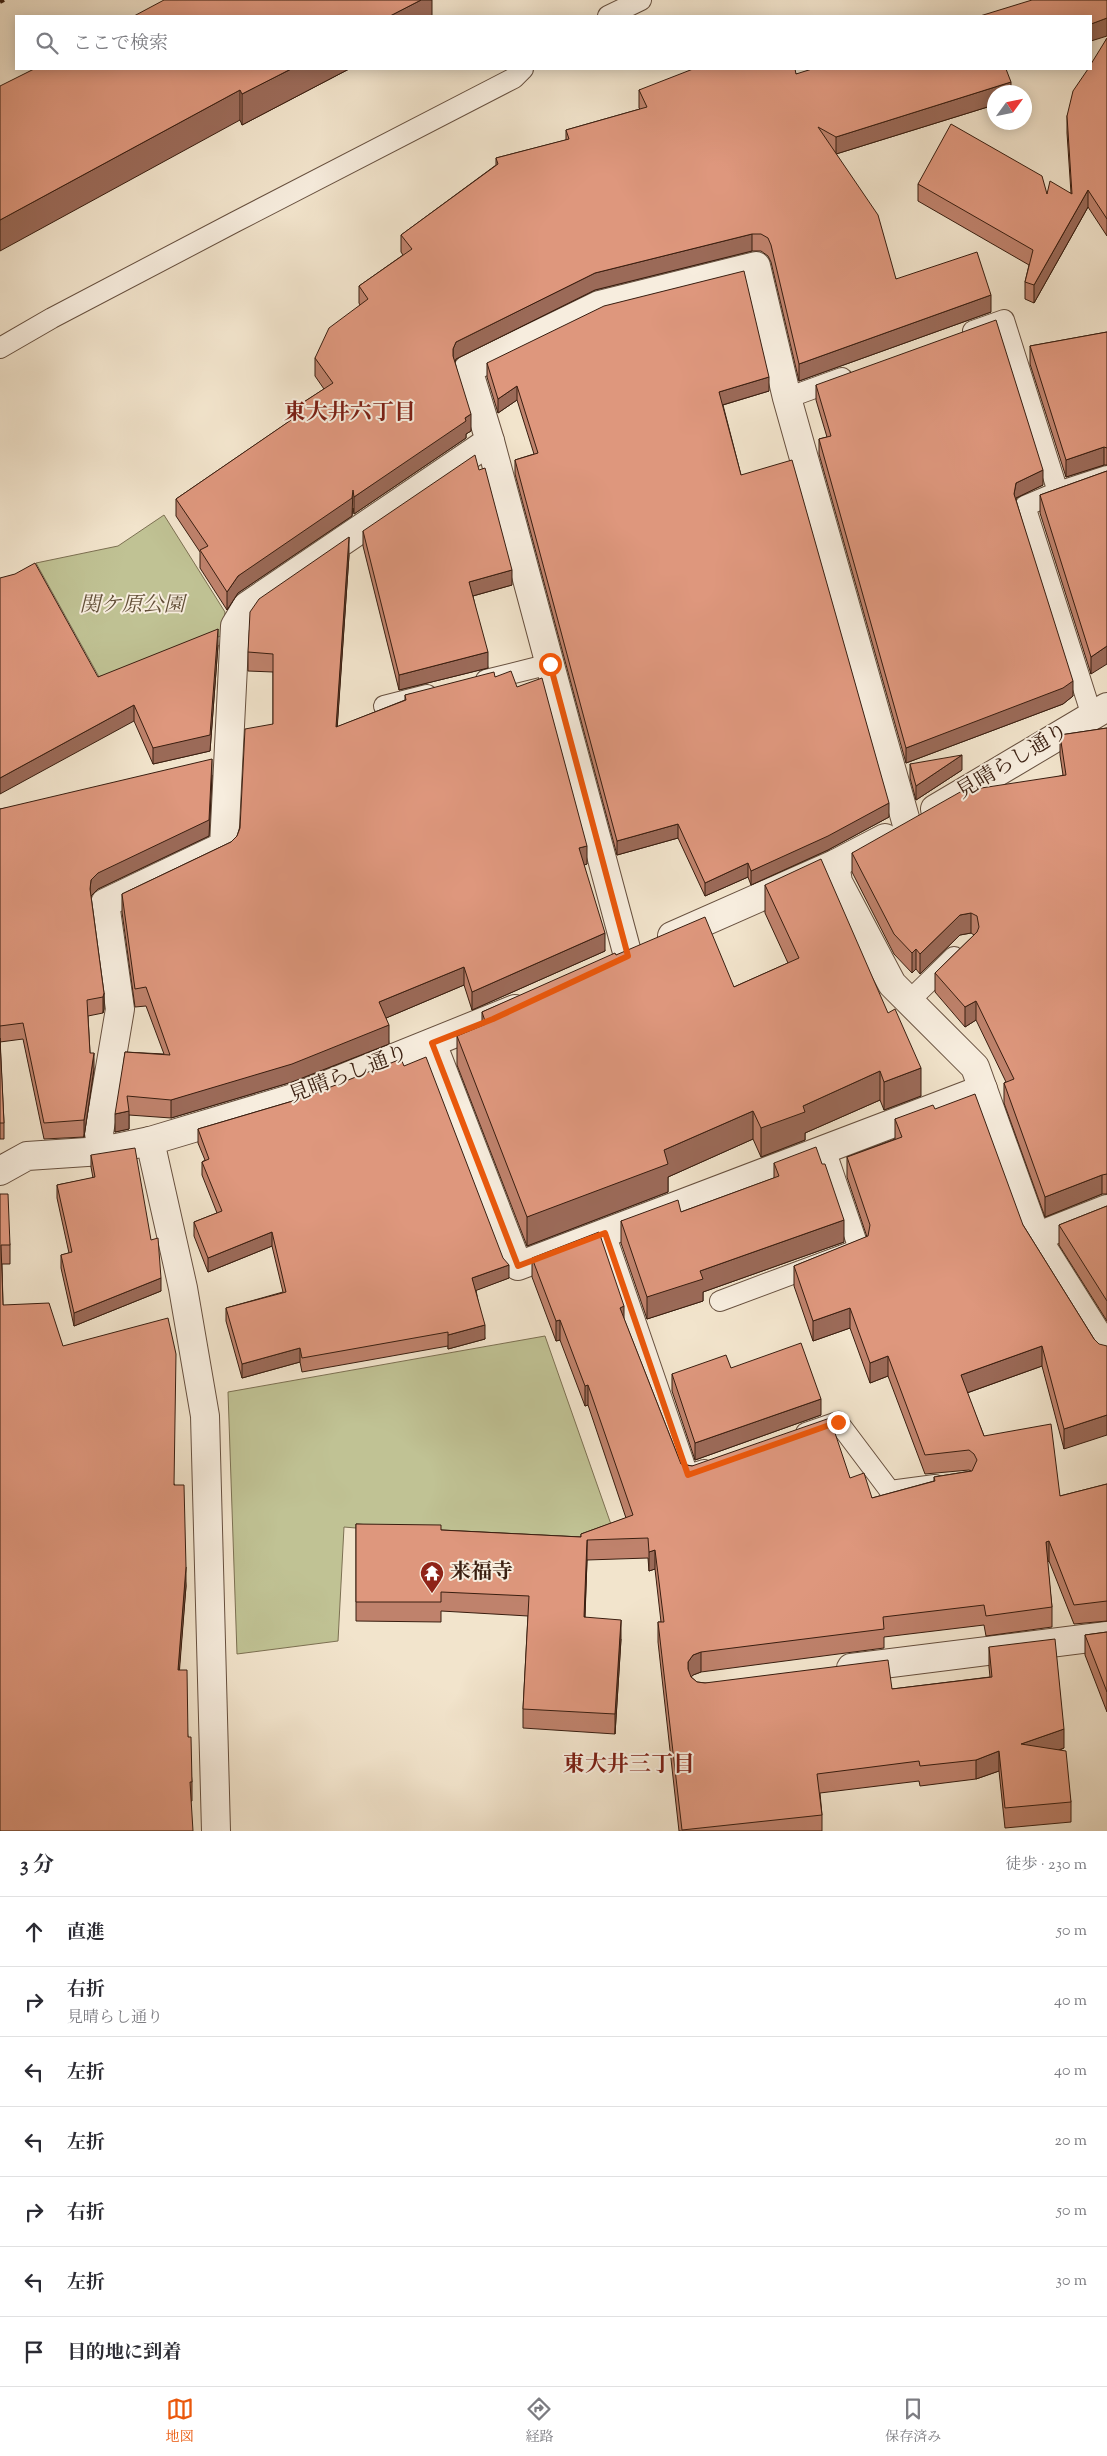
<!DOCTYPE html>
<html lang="ja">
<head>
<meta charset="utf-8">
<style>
	:root { --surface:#fff; --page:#f2f2f3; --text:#2b2b33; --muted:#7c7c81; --line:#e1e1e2; --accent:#ea580c }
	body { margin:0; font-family:"Sorts Mill Goudy","Noto Serif JP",serif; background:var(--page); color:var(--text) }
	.compass { position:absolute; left:987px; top:85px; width:45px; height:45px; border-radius:50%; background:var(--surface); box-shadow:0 2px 12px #0003; rotate:57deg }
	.stop { position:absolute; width:15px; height:15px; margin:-11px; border:4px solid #ea580c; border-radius:50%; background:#fff }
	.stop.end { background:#ea580c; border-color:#fff; box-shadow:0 1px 5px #0008 }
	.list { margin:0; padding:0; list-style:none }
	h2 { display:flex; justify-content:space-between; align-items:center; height:65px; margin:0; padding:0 20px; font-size:21px }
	h2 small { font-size:16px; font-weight:400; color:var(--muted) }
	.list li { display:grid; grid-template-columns:32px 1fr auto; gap:15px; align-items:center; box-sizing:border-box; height:70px; padding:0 20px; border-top:1px solid var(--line) }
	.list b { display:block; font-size:19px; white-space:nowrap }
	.list p { margin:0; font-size:16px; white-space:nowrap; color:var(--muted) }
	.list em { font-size:16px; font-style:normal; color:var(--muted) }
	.icon { flex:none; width:28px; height:28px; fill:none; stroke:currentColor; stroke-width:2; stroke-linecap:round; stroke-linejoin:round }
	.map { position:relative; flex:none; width:1107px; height:1831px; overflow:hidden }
	.search { position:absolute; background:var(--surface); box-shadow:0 2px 12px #0003; left:15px; right:15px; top:15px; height:55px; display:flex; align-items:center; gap:12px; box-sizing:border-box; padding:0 18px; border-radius:0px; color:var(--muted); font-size:19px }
	.sheet { height:555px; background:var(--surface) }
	nav { display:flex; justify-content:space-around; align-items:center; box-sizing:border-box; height:70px; border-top:1px solid var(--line); background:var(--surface); font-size:14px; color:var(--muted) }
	nav a { display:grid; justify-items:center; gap:2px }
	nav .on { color:var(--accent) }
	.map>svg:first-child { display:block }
	.green { fill:#c0c294; stroke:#7c7052 }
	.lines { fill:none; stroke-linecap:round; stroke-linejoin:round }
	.service-casing { stroke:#67503f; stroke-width:22 }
	.minor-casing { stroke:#67503f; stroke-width:30 }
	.service { stroke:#f7edde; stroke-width:20 }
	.minor { stroke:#f7edde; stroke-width:28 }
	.rail { stroke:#391e10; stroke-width:4; stroke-dasharray:9 9; stroke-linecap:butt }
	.wall { fill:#bf826c; stroke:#391e10 }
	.shaded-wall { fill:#9b6a58; stroke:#391e10 }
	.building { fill:#de977d; stroke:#391e10 }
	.route { stroke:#ea580c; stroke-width:6 }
	.labels { text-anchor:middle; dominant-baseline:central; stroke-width:4; stroke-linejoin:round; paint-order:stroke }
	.park-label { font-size:21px; font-style:italic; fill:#624f38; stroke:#f7edde }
	.street-label { font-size:21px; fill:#391e10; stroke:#f7edde }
	.poi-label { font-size:21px; font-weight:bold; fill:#391e10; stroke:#f7edde; text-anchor:start }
	.neighbourhood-label { font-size:22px; font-weight:bold; fill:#7a1f14; stroke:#f7edde }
</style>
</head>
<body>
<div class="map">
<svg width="1107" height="1831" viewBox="0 0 1107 1831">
	<rect width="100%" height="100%" fill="#f2e4cc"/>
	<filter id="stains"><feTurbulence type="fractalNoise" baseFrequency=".004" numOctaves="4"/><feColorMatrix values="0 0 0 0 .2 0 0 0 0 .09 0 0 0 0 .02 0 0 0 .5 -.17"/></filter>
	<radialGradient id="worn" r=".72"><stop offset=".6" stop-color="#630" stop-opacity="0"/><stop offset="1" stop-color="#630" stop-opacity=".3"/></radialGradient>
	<g class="green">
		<polygon points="164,515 225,612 223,635 103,684 36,563 118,546"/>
		<polygon points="545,1336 613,1530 617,1550 344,1527 338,1641 237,1654 228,1392"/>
	</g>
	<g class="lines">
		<g class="service-casing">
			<g id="service">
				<polyline points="608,16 641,0"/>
				<polyline points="973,331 1004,320 1058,492 1107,476"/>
				<polyline points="0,348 52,318 235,222 514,78 523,69"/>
				<polyline points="787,398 842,378"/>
				<polyline points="1058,492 1025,506 1092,716"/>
				<polyline points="486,680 550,664"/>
				<polyline points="384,706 427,695"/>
				<polyline points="909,1001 954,957"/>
				<polyline points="605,1233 688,1475 704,1470"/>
				<polyline points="720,1301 859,1249 825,1149"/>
				<polyline points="806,1433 838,1422 890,1491 935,1485"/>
			</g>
		</g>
		<g class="minor-casing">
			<g id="minor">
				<polyline points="935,809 1107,707"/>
				<polyline points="835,864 838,882 892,984 975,1067 1036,1237 1107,1350"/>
				<polyline points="672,936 835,864 885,838"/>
				<polyline points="628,956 490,441 468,369 599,305 756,266 787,398 907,825"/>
				<polyline points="432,1043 518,1266 983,1089"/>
				<polyline points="150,1141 183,1288 205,1416 216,1831"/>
				<polyline points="102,1151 99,1133 120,1009 105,903 224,846 235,626 247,606 490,441"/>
				<polyline points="0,1171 27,1156 102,1151 150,1141 297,1097 515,1009"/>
				<polyline points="1036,1237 1107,1209"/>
				<polyline points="851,1668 1107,1636"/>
			</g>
		</g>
		<use href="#service" class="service"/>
		<use href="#minor" class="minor"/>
		<polyline class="rail" points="0,2 4,0"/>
	</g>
	<g class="wall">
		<polygon points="1107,38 1107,236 1088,207 1034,303 1025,299 1025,282 1029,265 918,201 918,184 1047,194 1071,193 1067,133 1067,116"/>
		<polygon points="34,69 349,69 242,125 240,120"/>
		<polygon points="796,74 1011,92 994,92 994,105 836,154 896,279 991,312 799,381 771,262 768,256 761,251 752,251 595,290 456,359 455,362 471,431 466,434 466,438 354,514 353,508 352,516 238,593 227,610 200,568 200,552 176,516 176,499 290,421 290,411 324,389 315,376 315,358 360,305 359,303 359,286 403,255 401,252 401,235 496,165 496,158 566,140 566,130 640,109 639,108 639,90"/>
		<polygon points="1107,332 1107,465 1104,465 1066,477 1030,364 1030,346"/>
		<polygon points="487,363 769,391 723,405 741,475 889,817 828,850 751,885 748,877 705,896 678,838 617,855 515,474 515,460 534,454 517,400 498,413 487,377"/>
		<polygon points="816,385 1043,485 1016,498 1016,500 1073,696 1063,704 906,763 819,454 819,439 827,437 816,400"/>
		<polygon points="1107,471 1091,674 1040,513 1040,495"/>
		<polygon points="363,531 512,585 473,596 488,668 399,690 363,546"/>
		<polygon points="349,555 337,727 405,700 405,695 495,677 517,687 587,864 584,865 605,951 472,1010 464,985 386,1018 389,1044 292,1082 171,1118 129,1115 129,1129 115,1132 125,1052 164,1054 146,1006 135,1007 122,912 122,894 231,842 237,836 273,724 273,672 248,671 248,652"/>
		<polygon points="218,645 210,751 153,764 134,721 98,677"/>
		<polygon points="1107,728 1107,1194 1102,1194 1045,1217 1004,1103 1004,1083 1006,1082 976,1020 965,1027 935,992 935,973 974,935 971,933 960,935 920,974 916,969 912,973 894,954 852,872 852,853 1063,775 1060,755 1060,735"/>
		<polygon points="910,764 962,770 916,800 910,778"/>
		<polygon points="212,775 209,836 98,889 91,896 104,993 104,1009 103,1013 88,1016 90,1053 94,1069 84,1137 44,1139 23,1039 0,1042 4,1123 4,1139 0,1139 0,809"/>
		<polygon points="765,885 921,1096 884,1110 880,1100 805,1133 805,1140 761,1157 753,1139 668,1177 668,1192 527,1246 457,1065 457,1036 482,1026 482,1012 616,955 734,987 788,963 765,913"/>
		<polygon points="404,1066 509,1278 476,1290 485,1339 448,1349 448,1346 302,1372 300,1362 242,1378 226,1321 226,1308 283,1292 272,1246 208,1272 194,1236 194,1222 217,1213 202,1175 202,1162 205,1160 198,1143 198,1129 303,1098"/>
		<polygon points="935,1109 1023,1225 1094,1339 1064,1449 1042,1366 967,1393 984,1436 1060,1496 1107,1484 1107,1621 1074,1624 1049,1561 1047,1562 1052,1607 1052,1627 986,1636 984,1625 884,1637 884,1648 701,1672 693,1675 691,1677 697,1682 705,1683 892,1689 990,1677 989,1667 989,1647 1064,1748 1060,1750 1071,1802 1071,1822 1005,1828 999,1771 976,1779 920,1786 919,1781 820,1793 822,1815 822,1831 679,1831 658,1642 658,1622 661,1622 655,1569 649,1571 648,1558 587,1560 585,1617 621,1639 615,1734 523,1728 523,1709 528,1616 441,1611 441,1622 356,1621 356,1524 441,1530 581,1537 581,1534 626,1518 588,1405 585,1406 560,1340 556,1341 532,1277 532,1258 624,1319 681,1464 692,1466 850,1478 872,1498 934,1481 934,1477 971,1471 969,1470 925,1474 888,1376 870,1383 850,1328 813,1341 794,1286 794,1266 867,1237 847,1177 847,1157 895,1139 895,1119"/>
		<polygon points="91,1155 161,1291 74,1326 61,1268 61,1255 69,1253 57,1198 57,1185 93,1178 91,1167"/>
		<polygon points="774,1163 844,1242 703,1292 703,1301 647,1319 621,1243 621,1221 681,1212 774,1178"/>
		<polygon points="0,1194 10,1245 10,1264 2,1264 3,1305 63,1346 175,1485 186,1586 179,1670 188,1737 192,1782 192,1801 0,1831"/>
		<polygon points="1107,1206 1107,1321 1059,1245 1059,1225"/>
		<polygon points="731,1368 821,1415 695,1460 672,1391 672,1374"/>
		<polygon points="1107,1632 1107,1712 1085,1655 1085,1635"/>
	</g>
	<g class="shaded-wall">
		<polygon points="421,0 432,0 432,16 390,16"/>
		<polygon points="1107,18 1107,36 1091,41 1091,24"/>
		<polygon points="291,69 349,69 242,125 242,94"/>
		<polygon points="1011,82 1011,92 994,92 994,105 836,154 836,137"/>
		<polygon points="240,90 240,120 0,251 0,220"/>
		<polygon points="1088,190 1088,207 1034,303 1034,285"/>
		<polygon points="752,234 752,251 595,290 456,359 453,366 453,349 456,342 595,273"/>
		<polygon points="991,295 991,312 799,381 799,364"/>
		<polygon points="769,377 769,391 719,406 719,392"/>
		<polygon points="517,386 517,400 498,413 498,399"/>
		<polygon points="471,414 471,431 466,434 466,438 354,514 354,497"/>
		<polygon points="1104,447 1104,465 1066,477 1066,460"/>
		<polygon points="1043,470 1043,485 1016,498 1014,509 1014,494 1016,483"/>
		<polygon points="353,490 352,516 238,593 227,610 227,592 238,576"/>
		<polygon points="349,537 349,555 336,745 336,727"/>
		<polygon points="512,570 512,585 469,597 469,582"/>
		<polygon points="218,629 218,645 210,751 153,764 153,748"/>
		<polygon points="1107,646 1107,664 1091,674 1091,657"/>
		<polygon points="488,652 488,668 399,690 399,675"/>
		<polygon points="1073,681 1073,696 1063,704 906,763 906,748"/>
		<polygon points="134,705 134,721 0,794 0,778"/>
		<polygon points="962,755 962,770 916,800 916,786"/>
		<polygon points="212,759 212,775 209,836 98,889 91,896 90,905 90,889 91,880"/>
		<polygon points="889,803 889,817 828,850 751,885 751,871"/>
		<polygon points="678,824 678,838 617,855 617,841"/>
		<polygon points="587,846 587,864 579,867 579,848"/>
		<polygon points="748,863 748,877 705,896 705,883"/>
		<polygon points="971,913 971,933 960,935 920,974 920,954 960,915"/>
		<polygon points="605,933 605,951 472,1010 472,992"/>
		<polygon points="916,949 916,969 912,973 912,953"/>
		<polygon points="464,967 464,985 379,1021 379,1002"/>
		<polygon points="104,993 104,1009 103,1013 103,997"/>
		<polygon points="976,1001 976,1020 965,1027 965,1007"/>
		<polygon points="389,1025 389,1044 292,1082 171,1118 171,1100"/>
		<polygon points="94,1053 94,1069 84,1137 84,1120"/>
		<polygon points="921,1068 921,1096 884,1110 884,1082"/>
		<polygon points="880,1071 880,1100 805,1133 805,1140 761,1157 761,1128 803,1106"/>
		<polygon points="129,1111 129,1129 115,1132 115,1114"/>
		<polygon points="753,1111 753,1139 668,1177 668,1192 527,1246 527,1217 664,1150"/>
		<polygon points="1102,1175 1102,1194 1045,1217 1045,1197"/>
		<polygon points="844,1220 844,1242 703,1292 703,1301 647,1319 647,1297 700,1271"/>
		<polygon points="272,1232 272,1246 208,1272 208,1258"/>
		<polygon points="509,1265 509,1278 472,1292 472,1278"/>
		<polygon points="161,1278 161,1291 74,1326 74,1313"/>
		<polygon points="624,1306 624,1326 620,1308"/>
		<polygon points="850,1308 850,1328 813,1341 813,1321"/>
		<polygon points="560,1320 560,1340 556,1341 556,1321"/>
		<polygon points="485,1325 485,1339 448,1349 448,1335"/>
		<polygon points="1042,1346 1042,1366 961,1395 961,1375"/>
		<polygon points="300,1348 300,1362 242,1378 242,1364"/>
		<polygon points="888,1356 888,1376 870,1383 870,1363"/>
		<polygon points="588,1385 588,1405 585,1406 585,1386"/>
		<polygon points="821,1399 821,1415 695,1460 695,1443"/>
		<polygon points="1107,1415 1107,1435 1064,1449 1064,1429"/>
		<polygon points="587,1540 587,1560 584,1637 584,1617"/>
		<polygon points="1049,1541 1049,1561 1046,1562 1046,1542"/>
		<polygon points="655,1550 655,1569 649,1571 649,1552"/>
		<polygon points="186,1567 186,1586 178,1689 178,1670"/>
		<polygon points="621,1620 621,1639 615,1734 615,1714"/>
		<polygon points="701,1652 701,1672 693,1675 688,1681 688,1662 693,1655"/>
		<polygon points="1064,1729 1064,1748 1021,1764 1021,1744"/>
		<polygon points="999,1751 999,1771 976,1779 976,1760"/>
	</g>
	<g class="building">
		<polygon points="164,0 421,0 390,16 134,16"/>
		<polygon points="1032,0 1107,0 1107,18 1091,24 1091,16 980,16"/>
		<polygon points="1107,38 1107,219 1088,190 1034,285 1025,282 1033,250 918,184 951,124 1042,176 1047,194 1050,181 1072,194 1067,116 1073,91 1088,69 1091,69 1091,64"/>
		<polygon points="34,69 291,69 242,94 240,90 0,220 0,86"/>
		<polygon points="693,69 795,69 796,74 812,69 1006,69 1011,82 836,137 818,127 878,215 896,279 977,252 991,295 799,364 771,245 768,238 761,234 752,234 595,273 456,342 453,349 453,356 471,414 465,418 466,421 354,497 353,490 352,498 238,576 227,592 200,550 208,546 176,499 294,418 290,411 333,383 315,358 329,328 368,299 359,286 412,249 401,235 498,164 496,158 569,139 566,130 647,107 639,90"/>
		<polygon points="744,271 769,377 719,392 741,475 792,460 889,803 828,836 751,871 748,863 705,883 678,824 617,841 515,460 538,453 517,386 498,399 487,363 604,306"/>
		<polygon points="996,320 1043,470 1016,483 1014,494 1073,681 1063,688 906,748 819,439 831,436 816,385"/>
		<polygon points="1107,332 1107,448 1104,447 1066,460 1030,346"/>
		<polygon points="475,455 479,470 485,468 512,570 469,582 488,652 399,675 363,531"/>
		<polygon points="1107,471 1107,646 1091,657 1040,495"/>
		<polygon points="349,537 336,727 406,700 405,695 494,672 495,677 511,671 517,687 542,678 587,846 579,848 605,933 472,992 464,967 379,1002 389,1025 292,1064 171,1100 127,1096 129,1111 115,1114 125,1052 170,1055 146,987 135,989 122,894 231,842 237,836 240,828 245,729 273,724 273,654 248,652 250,612 259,599"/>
		<polygon points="35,563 98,677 218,629 210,735 153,748 134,705 0,778 0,578 15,574"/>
		<polygon points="1107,728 1107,1174 1102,1175 1045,1197 1004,1083 1014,1079 976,1001 965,1007 935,973 977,932 979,927 977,916 971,913 960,915 920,954 916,949 912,953 894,934 852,853 962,791 1066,775 1060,735"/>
		<polygon points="962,755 916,786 910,764"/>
		<polygon points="212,759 209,820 98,873 91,880 90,889 104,993 103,997 87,1000 90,1053 94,1053 84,1120 44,1123 23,1023 0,1026 0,809"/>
		<polygon points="821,859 888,1013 895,1009 921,1068 884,1082 880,1071 803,1106 805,1112 761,1128 753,1111 664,1150 668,1164 527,1217 457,1036 486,1024 482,1012 615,953 616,955 705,917 734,987 799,958 765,885"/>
		<polygon points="0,1038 4,1123 0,1123"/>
		<polygon points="426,1057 503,1258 509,1265 472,1278 485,1325 448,1335 448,1332 302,1358 300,1348 242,1364 226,1308 286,1292 272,1232 208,1258 194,1222 222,1211 202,1162 209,1159 198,1129 303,1098 401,1059 404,1066"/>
		<polygon points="975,1094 1023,1225 1094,1339 1099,1344 1107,1346 1107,1415 1064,1429 1042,1346 961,1375 984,1436 1051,1424 1060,1496 1107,1484 1107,1601 1074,1605 1049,1541 1046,1542 1052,1607 986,1616 984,1605 883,1617 884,1629 701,1652 693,1655 688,1662 688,1669 691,1677 697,1682 705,1683 888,1660 892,1689 992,1677 989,1647 1055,1639 1064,1729 1021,1744 1066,1751 1071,1802 1005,1808 999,1751 976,1760 920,1766 919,1761 817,1774 822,1815 682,1830 658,1622 664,1622 655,1550 649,1552 648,1538 587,1540 584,1617 621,1620 615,1714 523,1709 529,1596 441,1592 441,1602 356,1602 356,1524 441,1525 441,1530 581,1537 581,1534 633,1515 588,1385 585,1386 560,1320 556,1321 532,1258 599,1232 624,1306 620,1308 681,1464 692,1466 830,1418 850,1478 864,1473 872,1498 935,1481 934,1477 972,1471 977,1460 974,1454 969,1450 925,1455 888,1356 870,1363 850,1308 813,1321 794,1266 868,1236 870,1225 847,1157 902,1137 895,1119 933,1105 935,1109"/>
		<polygon points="816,1147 822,1164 825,1164 844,1220 700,1271 703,1279 647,1297 621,1221 678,1200 681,1212 779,1176 774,1163"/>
		<polygon points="135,1148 151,1240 158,1238 161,1278 74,1313 61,1255 72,1252 57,1185 95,1177 91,1155"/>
		<polygon points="0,1194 8,1194 10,1245 1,1245 3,1305 49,1303 63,1346 168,1318 176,1354 174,1485 184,1485 186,1567 178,1670 187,1670 188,1737 191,1737 192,1782 190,1782 193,1831 0,1831"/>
		<polygon points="1107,1206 1107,1301 1059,1225"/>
		<polygon points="801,1343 821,1399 695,1443 672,1374 726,1355 731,1368"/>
		<polygon points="1107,1632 1107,1692 1085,1635"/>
	</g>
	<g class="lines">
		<polyline class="route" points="550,664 628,956 493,1019 432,1043 518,1266 605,1233 688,1475 838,1422"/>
	</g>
	<defs>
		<g id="temple-pin" transform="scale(1.25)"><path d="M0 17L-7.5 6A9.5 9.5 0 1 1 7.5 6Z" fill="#8f2418" stroke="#f7edde"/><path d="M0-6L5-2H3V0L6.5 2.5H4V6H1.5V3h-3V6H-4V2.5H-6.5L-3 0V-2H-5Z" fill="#fff"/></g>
	</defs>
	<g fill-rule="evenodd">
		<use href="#temple-pin" x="432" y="1573"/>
	</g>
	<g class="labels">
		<g class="park-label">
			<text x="132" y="606">関ケ原公園</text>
		</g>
		<g class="street-label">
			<text transform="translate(1013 762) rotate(-31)">見晴らし通り</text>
			<text transform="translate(349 1075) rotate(-21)">見晴らし通り</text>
		</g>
		<g class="poi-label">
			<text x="450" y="1573">来福寺</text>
		</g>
		<g class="neighbourhood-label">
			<text x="350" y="414">東大井六丁目</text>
			<text x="629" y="1766">東大井三丁目</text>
		</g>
	</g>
	<rect width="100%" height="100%" filter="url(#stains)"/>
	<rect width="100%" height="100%" fill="url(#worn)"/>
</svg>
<svg class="compass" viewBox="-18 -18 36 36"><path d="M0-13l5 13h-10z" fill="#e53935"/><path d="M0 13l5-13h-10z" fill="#7c7c81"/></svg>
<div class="stop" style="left:550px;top:664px"></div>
<div class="stop end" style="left:838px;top:1422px"></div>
<div class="search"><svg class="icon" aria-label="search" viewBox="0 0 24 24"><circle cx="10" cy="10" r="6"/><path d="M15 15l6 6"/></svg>ここで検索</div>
</div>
<section class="sheet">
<h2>3 分<small>徒歩 · 230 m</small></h2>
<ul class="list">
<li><svg class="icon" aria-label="ahead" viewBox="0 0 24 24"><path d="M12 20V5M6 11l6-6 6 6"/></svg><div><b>直進</b></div><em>50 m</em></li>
<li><svg class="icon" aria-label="right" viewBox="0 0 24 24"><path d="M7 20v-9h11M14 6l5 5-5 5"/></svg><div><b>右折</b><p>見晴らし通り</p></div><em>40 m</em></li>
<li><svg class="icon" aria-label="left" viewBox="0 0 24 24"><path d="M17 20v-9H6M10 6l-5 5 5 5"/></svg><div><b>左折</b></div><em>40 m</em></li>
<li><svg class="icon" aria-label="left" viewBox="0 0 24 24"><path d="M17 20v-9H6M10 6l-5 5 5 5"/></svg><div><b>左折</b></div><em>20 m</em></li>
<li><svg class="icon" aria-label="right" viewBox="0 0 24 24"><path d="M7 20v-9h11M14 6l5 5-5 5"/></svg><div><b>右折</b></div><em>50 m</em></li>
<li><svg class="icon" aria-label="left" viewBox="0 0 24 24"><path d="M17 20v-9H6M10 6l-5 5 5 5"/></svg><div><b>左折</b></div><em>30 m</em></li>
<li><svg class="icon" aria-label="arrive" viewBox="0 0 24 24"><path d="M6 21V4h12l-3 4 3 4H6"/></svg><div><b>目的地に到着</b></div></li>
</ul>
</section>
<nav>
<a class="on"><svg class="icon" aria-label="map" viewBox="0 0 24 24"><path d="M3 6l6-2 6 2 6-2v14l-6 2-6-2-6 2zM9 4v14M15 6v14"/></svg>地図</a>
<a><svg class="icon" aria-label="directions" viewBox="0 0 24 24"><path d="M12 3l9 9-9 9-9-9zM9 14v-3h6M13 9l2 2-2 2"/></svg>経路</a>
<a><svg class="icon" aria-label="saved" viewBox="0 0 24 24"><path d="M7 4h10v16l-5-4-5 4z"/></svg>保存済み</a>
</nav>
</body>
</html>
